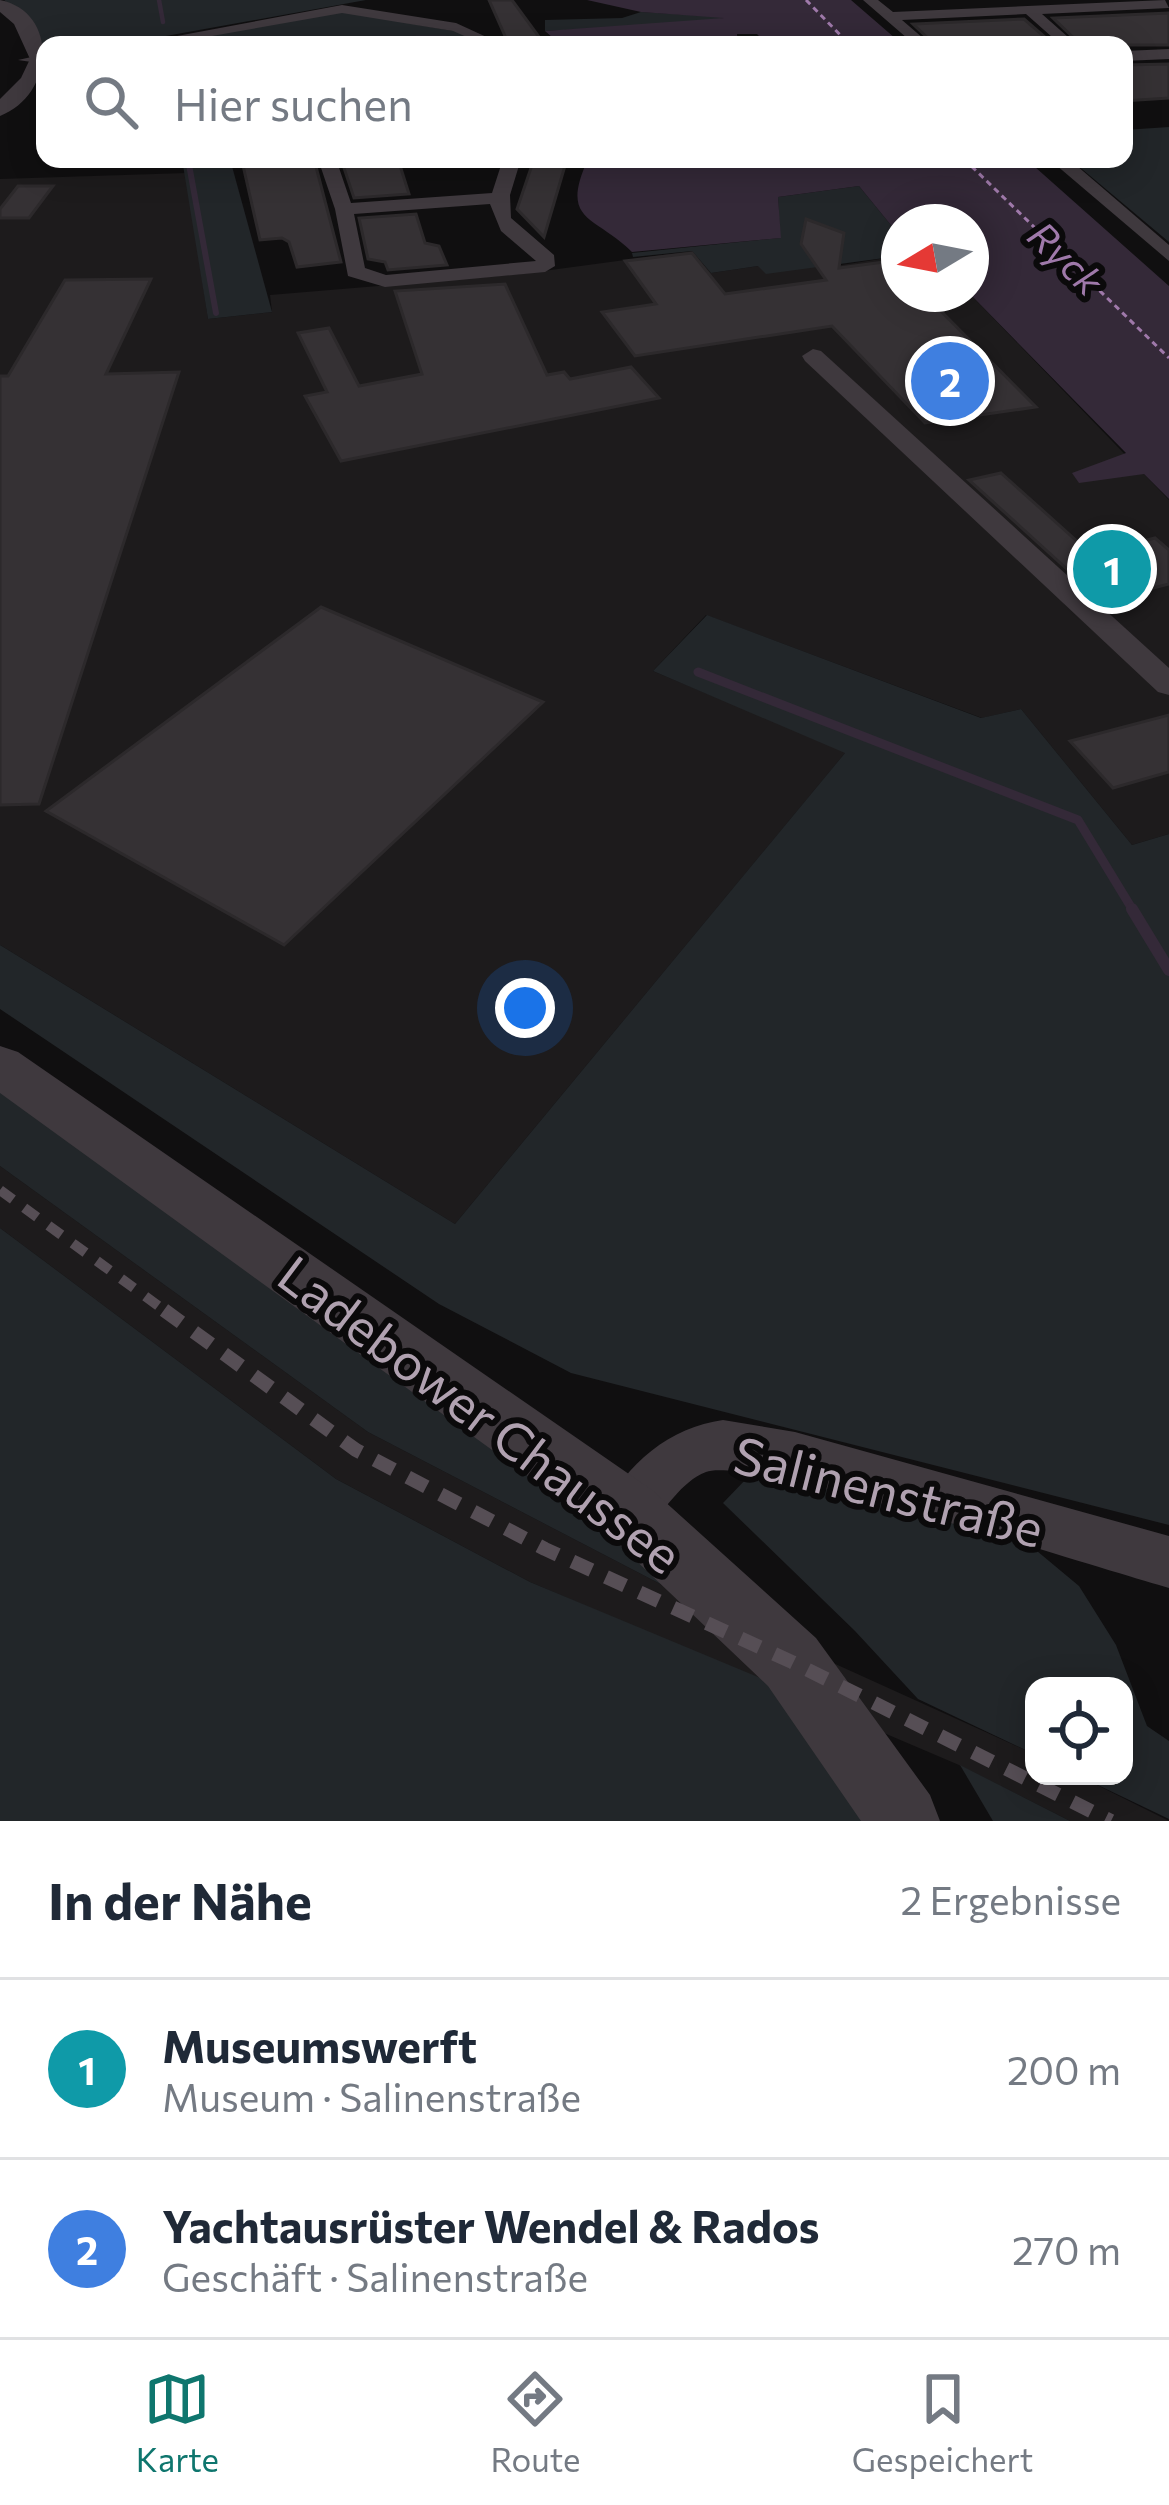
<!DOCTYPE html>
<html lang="de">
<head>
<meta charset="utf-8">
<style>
	:root { --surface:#fff; --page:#f2f2f3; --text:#1f2937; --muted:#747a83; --line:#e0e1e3; --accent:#0f766e }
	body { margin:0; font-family:Commissioner,sans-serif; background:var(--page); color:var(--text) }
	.controls { position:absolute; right:36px; bottom:36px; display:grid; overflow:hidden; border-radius:24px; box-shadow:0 6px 30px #0003 }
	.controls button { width:108px; height:108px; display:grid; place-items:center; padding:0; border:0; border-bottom:3px solid var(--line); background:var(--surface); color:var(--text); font:60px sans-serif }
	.compass { position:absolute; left:881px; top:204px; width:108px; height:108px; border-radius:50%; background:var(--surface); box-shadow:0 6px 30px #0003; rotate:260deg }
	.you { position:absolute; left:525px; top:1008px; width:42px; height:42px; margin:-30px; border:9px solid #fff; border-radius:50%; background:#1a73e8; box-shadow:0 0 0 18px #1a73e833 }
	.badge { display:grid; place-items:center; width:78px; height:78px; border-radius:50%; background:var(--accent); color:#fff; font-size:39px; font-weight:700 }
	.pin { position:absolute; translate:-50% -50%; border:6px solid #fff; box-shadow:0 3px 12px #0006 }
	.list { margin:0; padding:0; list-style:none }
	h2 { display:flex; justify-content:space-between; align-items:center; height:156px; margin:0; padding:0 48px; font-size:51px }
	h2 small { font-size:39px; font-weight:400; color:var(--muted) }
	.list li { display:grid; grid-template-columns:78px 1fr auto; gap:36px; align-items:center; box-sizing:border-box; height:180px; padding:0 48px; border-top:3px solid var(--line) }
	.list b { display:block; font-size:45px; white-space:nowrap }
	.list p { margin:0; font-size:39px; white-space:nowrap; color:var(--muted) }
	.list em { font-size:39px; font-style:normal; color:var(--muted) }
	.icon { flex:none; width:66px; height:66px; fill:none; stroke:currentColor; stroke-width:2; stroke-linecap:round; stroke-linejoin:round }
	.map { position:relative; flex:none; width:1169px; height:1821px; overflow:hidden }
	.search { position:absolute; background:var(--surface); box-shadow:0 6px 30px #0003; left:36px; right:36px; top:36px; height:132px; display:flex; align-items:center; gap:30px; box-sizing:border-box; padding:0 42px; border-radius:24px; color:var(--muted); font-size:45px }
	.sheet { height:516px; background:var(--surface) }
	nav { display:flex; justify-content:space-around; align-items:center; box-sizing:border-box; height:168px; border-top:3px solid var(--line); background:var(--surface); font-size:33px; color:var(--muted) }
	nav a { display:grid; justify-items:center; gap:6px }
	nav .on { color:var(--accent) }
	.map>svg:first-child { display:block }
	.built { fill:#1d1b1c }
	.green { fill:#222629 }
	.water { fill:#342938 }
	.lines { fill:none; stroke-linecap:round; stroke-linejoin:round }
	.stream-far3 { stroke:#342938; stroke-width:4.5 }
	.stream-far2 { stroke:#342938; stroke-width:6 }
	.stream-far1 { stroke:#342938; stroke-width:9 }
	.stream { stroke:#342938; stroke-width:12 }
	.ferry { stroke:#9f79aa; stroke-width:3; stroke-dasharray:6 4.5; stroke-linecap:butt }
	.building { fill:#353134; stroke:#2c292b; stroke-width:3 }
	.minor { fill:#3f393e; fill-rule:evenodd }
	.tertiary { fill:#3f393e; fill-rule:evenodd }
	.rail-far1 { stroke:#564e55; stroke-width:10; stroke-dasharray:16 14; stroke-linecap:butt }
	.rail { stroke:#564e55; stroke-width:14; stroke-dasharray:21 16; stroke-linecap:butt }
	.labels { text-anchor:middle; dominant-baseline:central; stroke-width:12; stroke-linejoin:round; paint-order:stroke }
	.far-water-label { font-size:39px; font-style:italic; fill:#9f79aa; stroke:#0b0a0b }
	.near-street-label { font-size:51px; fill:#b0a1b0; stroke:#0b0a0b }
</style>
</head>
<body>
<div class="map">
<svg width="1169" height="1821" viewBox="0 0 1169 1821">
	<rect width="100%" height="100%" fill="#100f10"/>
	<g class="built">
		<polygon points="186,173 208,319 272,312 270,295 521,274 692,251 711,273 758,266 829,267 899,256 899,294 970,294 1169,500 1169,834 1132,845 1021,709 982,718 706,615 653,671 846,752 455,1224 0,945 0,179"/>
		<polygon points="0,1166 368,1432 670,1589 1034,1754 1034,1776 1079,1776 1169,1821 1070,1821 959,1765 530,1582 336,1479 0,1228"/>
	</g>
	<g class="green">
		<polygon points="4,0 366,0 116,45 45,45 45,53 28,20"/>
		<polygon points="340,11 476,35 451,40 454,45 152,45"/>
		<polygon points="641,12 725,17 713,22 545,31 545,20 622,18"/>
		<polygon points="1169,127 1169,242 1070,159 1124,159 1124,130"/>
		<polygon points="182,159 230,159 272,312 208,319"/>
		<polygon points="859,186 899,235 899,256 766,274 758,266 711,273 692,251 633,257 632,253 780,238 778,197"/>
		<polygon points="707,615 981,718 1021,709 1132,845 1169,834 1169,1525 571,1373 439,1304 0,1009 0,945 455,1224 845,753 653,671"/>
		<polygon points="0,1087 612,1536 670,1589 368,1432 0,1166"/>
		<polygon points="0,1228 336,1479 530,1582 770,1682 864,1821 0,1821"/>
		<polygon points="782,1468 1019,1536 1079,1586 1116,1645 1147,1726 1169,1741 1169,1819 1079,1776 1124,1776 1124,1686 1034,1686 1034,1754 918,1699 855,1631 723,1503 748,1477"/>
		<polygon points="960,1765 1070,1821 993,1821"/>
	</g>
	<g class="water">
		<polygon points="587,0 851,0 903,45 768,45 757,34 737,34 738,45 561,45 545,31 724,18 641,12"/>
		<path d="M588,159H789L804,164L812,159H1036L1043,165L1035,167L1169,286V499L1144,474L1079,483L1072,473L1126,453L970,294L971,222H899V235L859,186L778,197L781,238L632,252C595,215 559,223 588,159Z"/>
	</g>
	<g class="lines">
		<g class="stream-far3">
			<polyline points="159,0 163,22"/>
			<polyline points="416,38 446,38"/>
		</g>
		<polyline class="stream-far2" points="188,159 216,313"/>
		<polyline class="stream-far1" points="698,672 1078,820 1134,912"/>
		<polyline class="stream" points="1132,909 1169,970"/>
		<g class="ferry">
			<polyline points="806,0 850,45"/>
			<polyline points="964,159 1169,358"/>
		</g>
	</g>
	<g class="building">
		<polygon points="489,0 512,0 545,45 509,45"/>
		<polygon points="1169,13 1169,45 1081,45 1053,18"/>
		<polygon points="1024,19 1054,45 935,45 913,24"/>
		<polygon points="1169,64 1169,98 1124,101 1124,65"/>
		<polygon points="314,159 341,262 297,267 289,242 282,238 260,240 242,161"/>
		<polygon points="398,159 409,194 354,198 342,162"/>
		<polygon points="534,159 567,159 544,237 517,209"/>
		<polygon points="18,186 53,186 29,218 0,218 0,209"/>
		<polygon points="416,214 425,243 439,246 447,265 388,270 385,262 368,259 359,218"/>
		<polygon points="806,219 844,233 839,268 899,260 899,294 924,294 1036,407 925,423 832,326 635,356 602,312 656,304 625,261 692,253 725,294 826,280 801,244"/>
		<polygon points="151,279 106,374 179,372 39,804 0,805 0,376 8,376 65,280"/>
		<polygon points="505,284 547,375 564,372 570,379 631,367 659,398 341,461 305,396 327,392 298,333 329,328 359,386 422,374 395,291"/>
		<polygon points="1001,473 1078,542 1109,534 1123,546 1155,538 1169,550 1169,584 1102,601 969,480"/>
		<polygon points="321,607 543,702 284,945 46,811"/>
		<polygon points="1169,715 1169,772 1113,788 1070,741"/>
	</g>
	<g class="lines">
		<g class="minor">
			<polygon points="863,0 878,0 893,12 1165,0 1169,8 1042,14 1077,45 1061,45 1026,14 902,20 931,45 915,45"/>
			<polygon points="342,5 456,23 504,45 485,45 453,31 342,13 161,45 129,45"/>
			<polygon points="1169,49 1169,59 1124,61 1124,51"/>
			<polygon points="45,54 45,64 18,60"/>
			<path d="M318,159H336L351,203L492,193L503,159H521L510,195L511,218L554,255L555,266L545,272L385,287L348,276L335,209ZM490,204L501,231L536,261L386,275L365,268L354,214Z"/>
			<polygon points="1049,159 1069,159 1169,245 1169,261"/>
			<polygon points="813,349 821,351 1169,668 1169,695 1158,692 805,361 802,356"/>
			<path d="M723,1420L795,1432L1169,1536V1588C1100,1569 750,1455 706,1472C673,1485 662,1524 630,1537L612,1530L605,1512C624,1464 671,1427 723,1420Z"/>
		</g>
		<g class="tertiary">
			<path d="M0,0C59,12 55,95 0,116V99L21,78L30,59L14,24L0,12Z"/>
			<polygon points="0,1046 18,1052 652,1490 816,1638 930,1795 940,1821 861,1821 768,1686 608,1534 0,1093"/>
		</g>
		<polyline class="rail-far1" points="0,1190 168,1313"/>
		<polyline class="rail" points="164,1310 356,1450 545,1549 792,1662 1111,1821"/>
	</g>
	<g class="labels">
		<g class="far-water-label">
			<text transform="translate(1067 257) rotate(44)">Ryck</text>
		</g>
		<g class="near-street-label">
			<text transform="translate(481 1413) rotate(37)">Ladebower Chaussee</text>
			<text transform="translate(889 1490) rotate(14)">Salinenstraße</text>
		</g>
	</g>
</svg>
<div class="controls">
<button><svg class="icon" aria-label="locate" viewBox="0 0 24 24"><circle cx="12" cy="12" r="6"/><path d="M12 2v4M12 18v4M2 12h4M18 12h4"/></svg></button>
</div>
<svg class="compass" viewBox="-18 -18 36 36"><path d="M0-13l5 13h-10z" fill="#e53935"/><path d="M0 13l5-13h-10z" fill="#747a83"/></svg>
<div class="you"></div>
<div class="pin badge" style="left:1112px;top:569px;background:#0f9aa8">1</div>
<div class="pin badge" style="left:950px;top:381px;background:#3f7fe0">2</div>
<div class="search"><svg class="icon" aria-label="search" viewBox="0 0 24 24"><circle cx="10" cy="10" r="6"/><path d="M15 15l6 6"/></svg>Hier suchen</div>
</div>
<section class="sheet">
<h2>In der Nähe<small>2 Ergebnisse</small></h2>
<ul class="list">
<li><span class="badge" style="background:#0f9aa8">1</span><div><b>Museumswerft</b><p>Museum · Salinenstraße</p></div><em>200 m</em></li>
<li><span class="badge" style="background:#3f7fe0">2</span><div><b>Yachtausrüster Wendel &amp; Rados</b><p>Geschäft · Salinenstraße</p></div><em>270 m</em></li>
</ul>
</section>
<nav>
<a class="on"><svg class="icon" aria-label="map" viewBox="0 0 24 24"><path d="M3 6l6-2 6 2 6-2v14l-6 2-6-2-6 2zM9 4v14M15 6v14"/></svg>Karte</a>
<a><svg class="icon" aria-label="directions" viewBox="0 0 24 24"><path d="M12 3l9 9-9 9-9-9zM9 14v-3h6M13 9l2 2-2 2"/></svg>Route</a>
<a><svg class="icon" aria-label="saved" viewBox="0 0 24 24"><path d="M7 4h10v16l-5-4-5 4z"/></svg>Gespeichert</a>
</nav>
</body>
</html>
